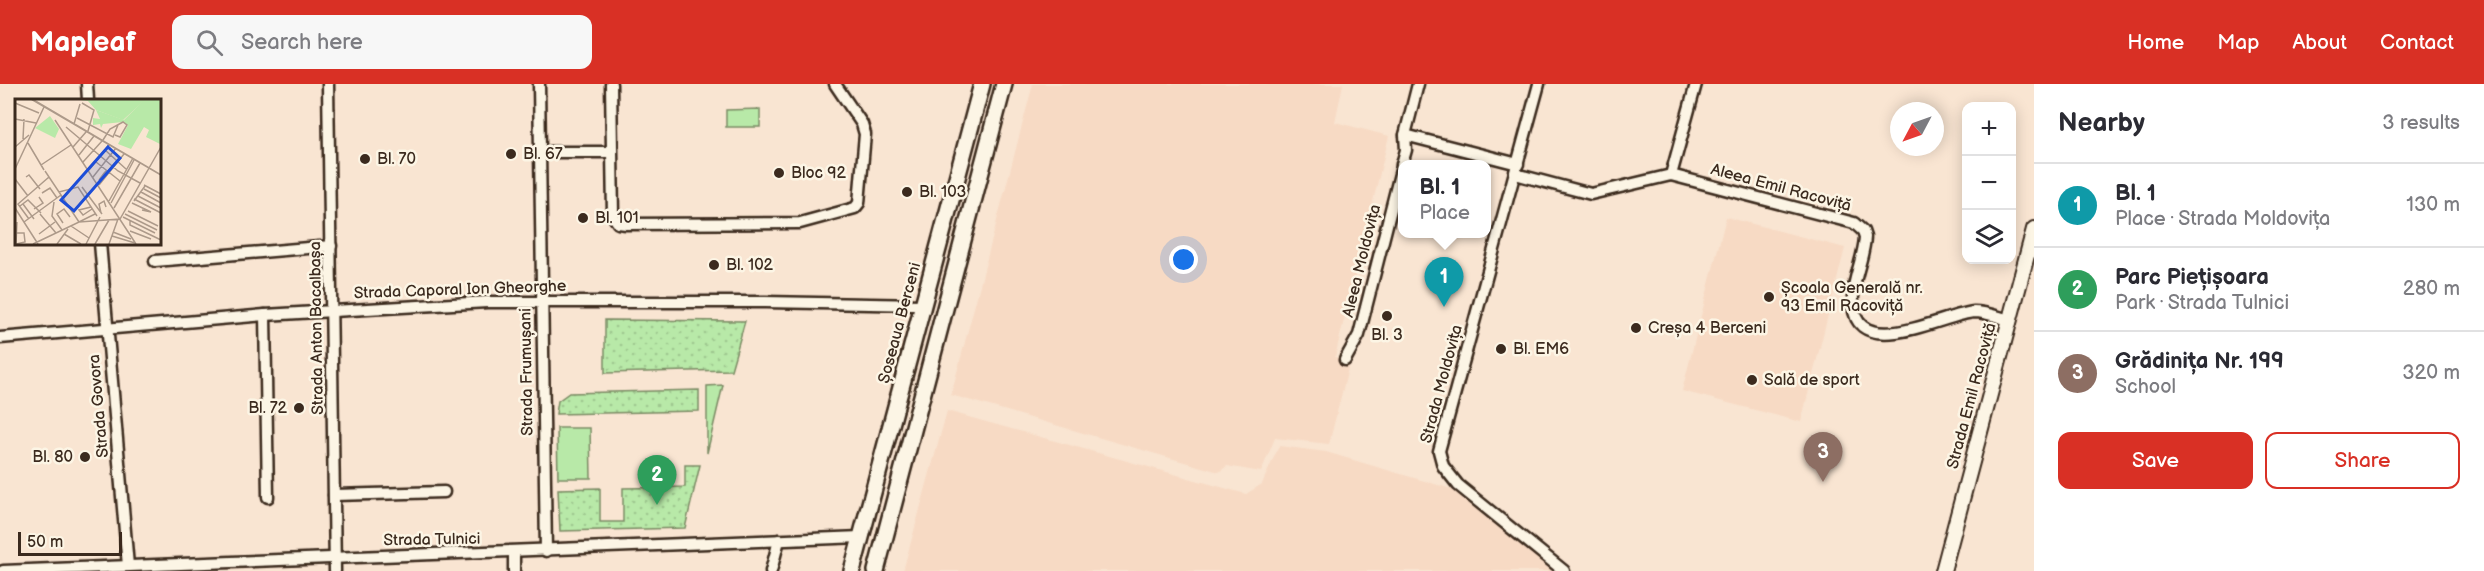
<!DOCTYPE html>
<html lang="en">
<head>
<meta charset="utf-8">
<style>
	:root { --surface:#fff; --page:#f7f7f7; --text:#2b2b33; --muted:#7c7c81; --line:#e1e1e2; --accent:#d93025 }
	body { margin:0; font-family:"Balsamiq Sans",sans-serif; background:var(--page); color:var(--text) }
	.controls { position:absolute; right:18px; top:18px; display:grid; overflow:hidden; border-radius:12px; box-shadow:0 3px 15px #0003 }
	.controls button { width:54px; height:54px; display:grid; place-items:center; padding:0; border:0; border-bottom:2px solid var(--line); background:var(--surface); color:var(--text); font:30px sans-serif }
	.compass { position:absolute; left:1890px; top:18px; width:54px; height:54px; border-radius:50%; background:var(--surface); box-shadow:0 3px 15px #0003; rotate:229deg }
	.scale { position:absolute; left:18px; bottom:15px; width:104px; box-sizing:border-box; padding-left:6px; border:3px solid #3b2a1e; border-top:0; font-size:16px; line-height:21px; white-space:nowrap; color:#3b2a1e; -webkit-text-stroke:4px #fcf5e5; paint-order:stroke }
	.you { position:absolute; left:1184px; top:176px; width:21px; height:21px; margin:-15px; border:4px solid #fff; border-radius:50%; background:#1a73e8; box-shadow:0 0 0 9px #1a73e833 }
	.badge { display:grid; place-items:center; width:39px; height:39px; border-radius:50%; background:var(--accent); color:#fff; font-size:20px; font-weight:700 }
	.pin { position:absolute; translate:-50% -50px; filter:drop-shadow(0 2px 3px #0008) }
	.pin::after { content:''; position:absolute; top:32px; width:21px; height:18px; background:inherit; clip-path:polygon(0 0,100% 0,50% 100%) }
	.popup { position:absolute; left:1398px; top:76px; width:93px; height:78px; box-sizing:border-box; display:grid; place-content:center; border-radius:12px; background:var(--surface); filter:drop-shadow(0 2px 4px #0005); font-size:20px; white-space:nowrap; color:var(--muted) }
	.popup b { font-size:22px; color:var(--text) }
	.popup::after { content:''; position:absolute; left:50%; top:100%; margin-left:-12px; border:12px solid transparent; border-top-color:var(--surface) }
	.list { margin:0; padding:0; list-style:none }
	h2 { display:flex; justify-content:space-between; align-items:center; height:78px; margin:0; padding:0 24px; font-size:26px }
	h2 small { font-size:20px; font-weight:400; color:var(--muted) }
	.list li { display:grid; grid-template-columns:39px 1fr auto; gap:18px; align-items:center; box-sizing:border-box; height:84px; padding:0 24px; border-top:2px solid var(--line) }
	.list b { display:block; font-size:22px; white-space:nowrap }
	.list p { margin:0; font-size:20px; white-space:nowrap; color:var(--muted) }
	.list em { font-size:20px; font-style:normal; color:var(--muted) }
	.actions { display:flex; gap:12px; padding:18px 24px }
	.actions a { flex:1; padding:14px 0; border:2px solid var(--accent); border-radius:12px; text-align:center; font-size:21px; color:var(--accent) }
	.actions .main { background:var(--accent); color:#fff }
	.icon { flex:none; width:33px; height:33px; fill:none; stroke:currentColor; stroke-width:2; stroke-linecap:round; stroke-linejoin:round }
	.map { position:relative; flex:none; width:2034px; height:487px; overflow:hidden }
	header { display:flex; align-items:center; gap:36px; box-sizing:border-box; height:84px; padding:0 30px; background:var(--accent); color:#fff }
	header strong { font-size:28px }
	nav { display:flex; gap:33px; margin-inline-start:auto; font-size:21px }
	.search { width:420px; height:54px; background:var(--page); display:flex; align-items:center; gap:15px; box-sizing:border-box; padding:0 21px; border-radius:12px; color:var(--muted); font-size:22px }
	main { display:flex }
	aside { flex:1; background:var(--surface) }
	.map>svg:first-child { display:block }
	.built { fill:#f7dac4 }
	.grass { fill:#b8e9a8; stroke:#7a8a63; stroke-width:1.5 }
	.park { fill:url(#park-dots); stroke:#7a8a63; stroke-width:1.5 }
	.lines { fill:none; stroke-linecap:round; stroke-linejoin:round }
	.minor-casing { stroke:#3b2a1e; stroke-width:15 }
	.tertiary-casing { stroke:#3b2a1e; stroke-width:18 }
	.secondary-casing { stroke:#3b2a1e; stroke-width:20 }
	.minor { stroke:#fcf5e5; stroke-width:10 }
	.tertiary { stroke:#fcf5e5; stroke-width:14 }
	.secondary { stroke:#fcf5e5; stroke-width:15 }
	.poi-dot { fill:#3b2a1e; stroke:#fcf5e5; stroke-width:2 }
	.labels { text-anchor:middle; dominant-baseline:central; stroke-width:5; stroke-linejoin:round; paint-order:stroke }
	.poi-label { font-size:16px; fill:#3b2a1e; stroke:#fcf5e5; text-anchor:start }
	.street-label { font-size:16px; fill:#3b2a1e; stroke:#fcf5e5 }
	.inset-road { fill:none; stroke:#ad9a8a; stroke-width:1.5 }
	.view { fill:#1d4ed8; fill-opacity:0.15; stroke:#1d4ed8; stroke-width:3 }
	.inset-edge { fill:none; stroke:#3b2a1e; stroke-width:3 }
</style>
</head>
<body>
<header>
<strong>Mapleaf</strong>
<div class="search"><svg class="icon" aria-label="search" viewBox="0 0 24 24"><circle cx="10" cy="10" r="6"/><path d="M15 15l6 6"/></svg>Search here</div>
<nav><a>Home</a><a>Map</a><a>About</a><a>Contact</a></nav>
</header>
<main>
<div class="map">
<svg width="2034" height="487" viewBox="0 0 2034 487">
	<defs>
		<pattern id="park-dots" width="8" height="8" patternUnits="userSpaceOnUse" patternTransform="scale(1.5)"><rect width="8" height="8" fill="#b8e9a8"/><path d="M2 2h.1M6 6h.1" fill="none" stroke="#9fc890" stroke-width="1.8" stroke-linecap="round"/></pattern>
	</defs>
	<rect width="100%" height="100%" fill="#f9e5d2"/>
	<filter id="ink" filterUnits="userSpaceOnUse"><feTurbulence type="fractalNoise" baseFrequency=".0167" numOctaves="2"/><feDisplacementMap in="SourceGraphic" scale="12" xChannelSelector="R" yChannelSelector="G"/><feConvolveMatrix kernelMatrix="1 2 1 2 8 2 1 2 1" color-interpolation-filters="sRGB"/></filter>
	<g filter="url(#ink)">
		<g class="built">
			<polygon points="1033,0 1343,0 1335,38 1389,52 1335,273 1350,277 1329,360 1275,354 1261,388 1227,382 1219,388 951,311"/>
			<polygon points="1726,133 1845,164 1801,338 1682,307"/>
			<polygon points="947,327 1246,410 1262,400 1279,362 1326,368 1455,406 1553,487 903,487"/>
		</g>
		<g class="grass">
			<polygon points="760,25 760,43 726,43 726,26"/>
			<polygon points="723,301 707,369 707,302"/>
			<polygon points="557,344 590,344 591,394 558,394"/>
		</g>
		<g class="park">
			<polygon points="605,236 745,237 731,286 605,289"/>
			<polygon points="699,306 699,327 556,330 558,317 569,309"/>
			<polygon points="685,381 700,381 685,444 560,447 558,405 600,404 600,438 623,438 623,404 685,403"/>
		</g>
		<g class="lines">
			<g class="minor-casing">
				<g id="minor">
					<polyline points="87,0 88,16"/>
					<polyline points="328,0 335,487"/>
					<polyline points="539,0 546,467"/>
					<polyline points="611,0 613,132 618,139 626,140 800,139 855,124 859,119 865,50 862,40 835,0"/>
					<polyline points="1539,0 1439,367 1443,382 1458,401 1564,487"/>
					<polyline points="1405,51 1518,80"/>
					<polyline points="540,68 611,68"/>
					<polyline points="1402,80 1406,66 1405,51 1418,0"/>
					<path d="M1515,90L1591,110L1671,91L1854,139L1863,147L1865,153C1864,175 1851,198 1853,221C1858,278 1945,230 1974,228C1986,228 1998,233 2010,236"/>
					<polyline points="1671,91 1696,0"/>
					<polyline points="100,159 128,482"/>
					<polyline points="155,177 331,162"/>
					<polyline points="265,231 268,413"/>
					<polyline points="0,254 265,231 487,218 765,218 923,221"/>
					<polyline points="1345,276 1359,251 1402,82"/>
					<polyline points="334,411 444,408"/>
					<polyline points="514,468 514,487"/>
					<polyline points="3,487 861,453"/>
					<polyline points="771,487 779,456"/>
				</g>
			</g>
			<g class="tertiary-casing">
				<polyline id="tertiary" points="1943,487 2034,145"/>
			</g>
			<g class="secondary-casing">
				<g id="secondary">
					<polyline points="852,487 982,0"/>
					<polyline points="876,487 1004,0"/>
				</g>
			</g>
			<use href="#minor" class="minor"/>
			<use href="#tertiary" class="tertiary"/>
			<use href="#secondary" class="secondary"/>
		</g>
	</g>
	<g class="poi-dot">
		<circle cx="511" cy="70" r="6"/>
		<circle cx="365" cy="75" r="6"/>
		<circle cx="779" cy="89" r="6"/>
		<circle cx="907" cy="108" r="6"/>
		<circle cx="583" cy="134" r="6"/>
		<circle cx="714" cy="181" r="6"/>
		<circle cx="1769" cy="213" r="6"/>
		<circle cx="1387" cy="232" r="6"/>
		<circle cx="1636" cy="244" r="6"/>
		<circle cx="1501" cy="265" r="6"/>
		<circle cx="1752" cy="296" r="6"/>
		<circle cx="299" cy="324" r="6"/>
		<circle cx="85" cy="373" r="6"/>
	</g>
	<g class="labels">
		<g class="poi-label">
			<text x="523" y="70">Bl. 67</text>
			<text x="377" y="75">Bl. 70</text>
			<text x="791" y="89">Bloc 92</text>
			<text x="919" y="108">Bl. 103</text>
			<text x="595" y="134">Bl. 101</text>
			<text x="726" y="181">Bl. 102</text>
			<text x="1781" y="204">Școala Generală nr.<tspan x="1781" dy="18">93 Emil Racoviță</tspan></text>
			<text x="1648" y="244">Creșa 4 Berceni</text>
			<text x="1387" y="251" text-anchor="middle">Bl. 3</text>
			<text x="1513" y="265">Bl. EM6</text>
			<text x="1764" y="296">Sală de sport</text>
			<text x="287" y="324" text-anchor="end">Bl. 72</text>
			<text x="73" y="373" text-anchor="end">Bl. 80</text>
		</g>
		<g class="street-label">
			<text transform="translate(1781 104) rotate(15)">Aleea Emil Racoviță</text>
			<text transform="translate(1362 177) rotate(-76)">Aleea Moldovița</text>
			<text transform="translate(460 206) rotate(-2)">Strada Caporal Ion Gheorghe</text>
			<text transform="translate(900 239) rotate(-75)">Șoseaua Berceni</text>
			<text transform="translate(317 244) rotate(-91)">Strada Anton Bacalbașa</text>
			<text transform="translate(527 288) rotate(-91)">Strada Frumușani</text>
			<text transform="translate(1442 300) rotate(-75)">Strada Moldovița</text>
			<text transform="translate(1972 312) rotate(-75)">Strada Emil Racoviță</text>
			<text transform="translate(99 322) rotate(-95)">Strada Govora</text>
			<text transform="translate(432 456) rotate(-1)">Strada Tulnici</text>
		</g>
	</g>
	<g transform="translate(15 15)">
		<rect width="146" height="146" fill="#f9e5d2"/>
		<path d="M130,0H145V45L131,38L134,31L129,28L116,50L103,45L113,26L108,23L88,25L86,29L85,25L78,26V19L85,20L81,11L109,21Z" fill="#b8e9a8"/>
		<path d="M35,17L44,30L40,39L20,29Z" fill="#b8e9a8"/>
		<path d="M58,0H131L108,21L81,11L73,2Z" fill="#b8e9a8"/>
		<path class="inset-road" d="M16,0L146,76M17,0L146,76M0,4L24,14M67,4L79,11L73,32M62,19L98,38L103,26M0,20L21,24M40,21L121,145M59,25L65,5M51,28L103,72L125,84M8,40L9,20M88,41L95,30L108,23L112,26L105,38L100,36M13,44L29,71M0,48L14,36M58,48L71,33M90,51L111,70M64,56L79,37M68,63L87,42M81,63L105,82M26,66L56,46M0,70L29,8M74,71L94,46M30,72L64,123L80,115M90,73L84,81L91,72M11,78L14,76L25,90M78,78L101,49M0,80L13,97M84,86L109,55M129,86L146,95M67,88L87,115M129,90L146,99M44,93L63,88L82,117M126,93L146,104M27,94L35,89L42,99M123,97L146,109M119,100L146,114M94,102L118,59M119,102L130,87M39,103L37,117L47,131M96,104L119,61M117,104L136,113L127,111M8,105L19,120M5,107L13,101L26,114M76,108L64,111L68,116L77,110M0,109L23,145M99,109L125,64M19,110L28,104L24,98M113,112L143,127M86,114L84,105L89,102L91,108M25,115L41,134M110,115L142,131M108,118L140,134M14,120L3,105L34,78M115,122V126L146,141M9,123L46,96M48,124L42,115L49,110L55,118M56,127L74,139M115,132L136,140M98,133L116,140M24,135L40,123M49,135L66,145M97,137L120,144M1,145L10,143L9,134H2M1,145L2,123M18,145L64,123L105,120L146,48M42,145L53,130M71,145L85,118M80,145L94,121M94,145L103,120"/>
		<path class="view" d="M93,48L105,59L59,112L46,101Z"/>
		<rect width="146" height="146" class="inset-edge"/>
	</g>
</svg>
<div class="controls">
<button>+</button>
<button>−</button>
<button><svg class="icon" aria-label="layers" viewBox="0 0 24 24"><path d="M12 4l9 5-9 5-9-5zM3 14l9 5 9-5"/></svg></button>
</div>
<svg class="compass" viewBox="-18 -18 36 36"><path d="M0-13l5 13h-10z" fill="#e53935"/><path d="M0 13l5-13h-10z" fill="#7c7c81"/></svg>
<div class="scale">50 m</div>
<div class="you"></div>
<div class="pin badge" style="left:1444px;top:223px;background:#0f9aa8">1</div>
<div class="popup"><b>Bl. 1</b>Place</div>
<div class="pin badge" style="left:657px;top:421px;background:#2e9e5b">2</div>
<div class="pin badge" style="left:1823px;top:398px;background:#8d6e63">3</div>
</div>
<aside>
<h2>Nearby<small>3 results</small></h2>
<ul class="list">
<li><span class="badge" style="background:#0f9aa8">1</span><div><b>Bl. 1</b><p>Place · Strada Moldovița</p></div><em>130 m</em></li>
<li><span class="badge" style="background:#2e9e5b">2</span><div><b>Parc Piețișoara</b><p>Park · Strada Tulnici</p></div><em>280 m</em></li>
<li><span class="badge" style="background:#8d6e63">3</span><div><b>Grădinița Nr. 199</b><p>School</p></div><em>320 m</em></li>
</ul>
<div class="actions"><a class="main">Save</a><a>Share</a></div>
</aside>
</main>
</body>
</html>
